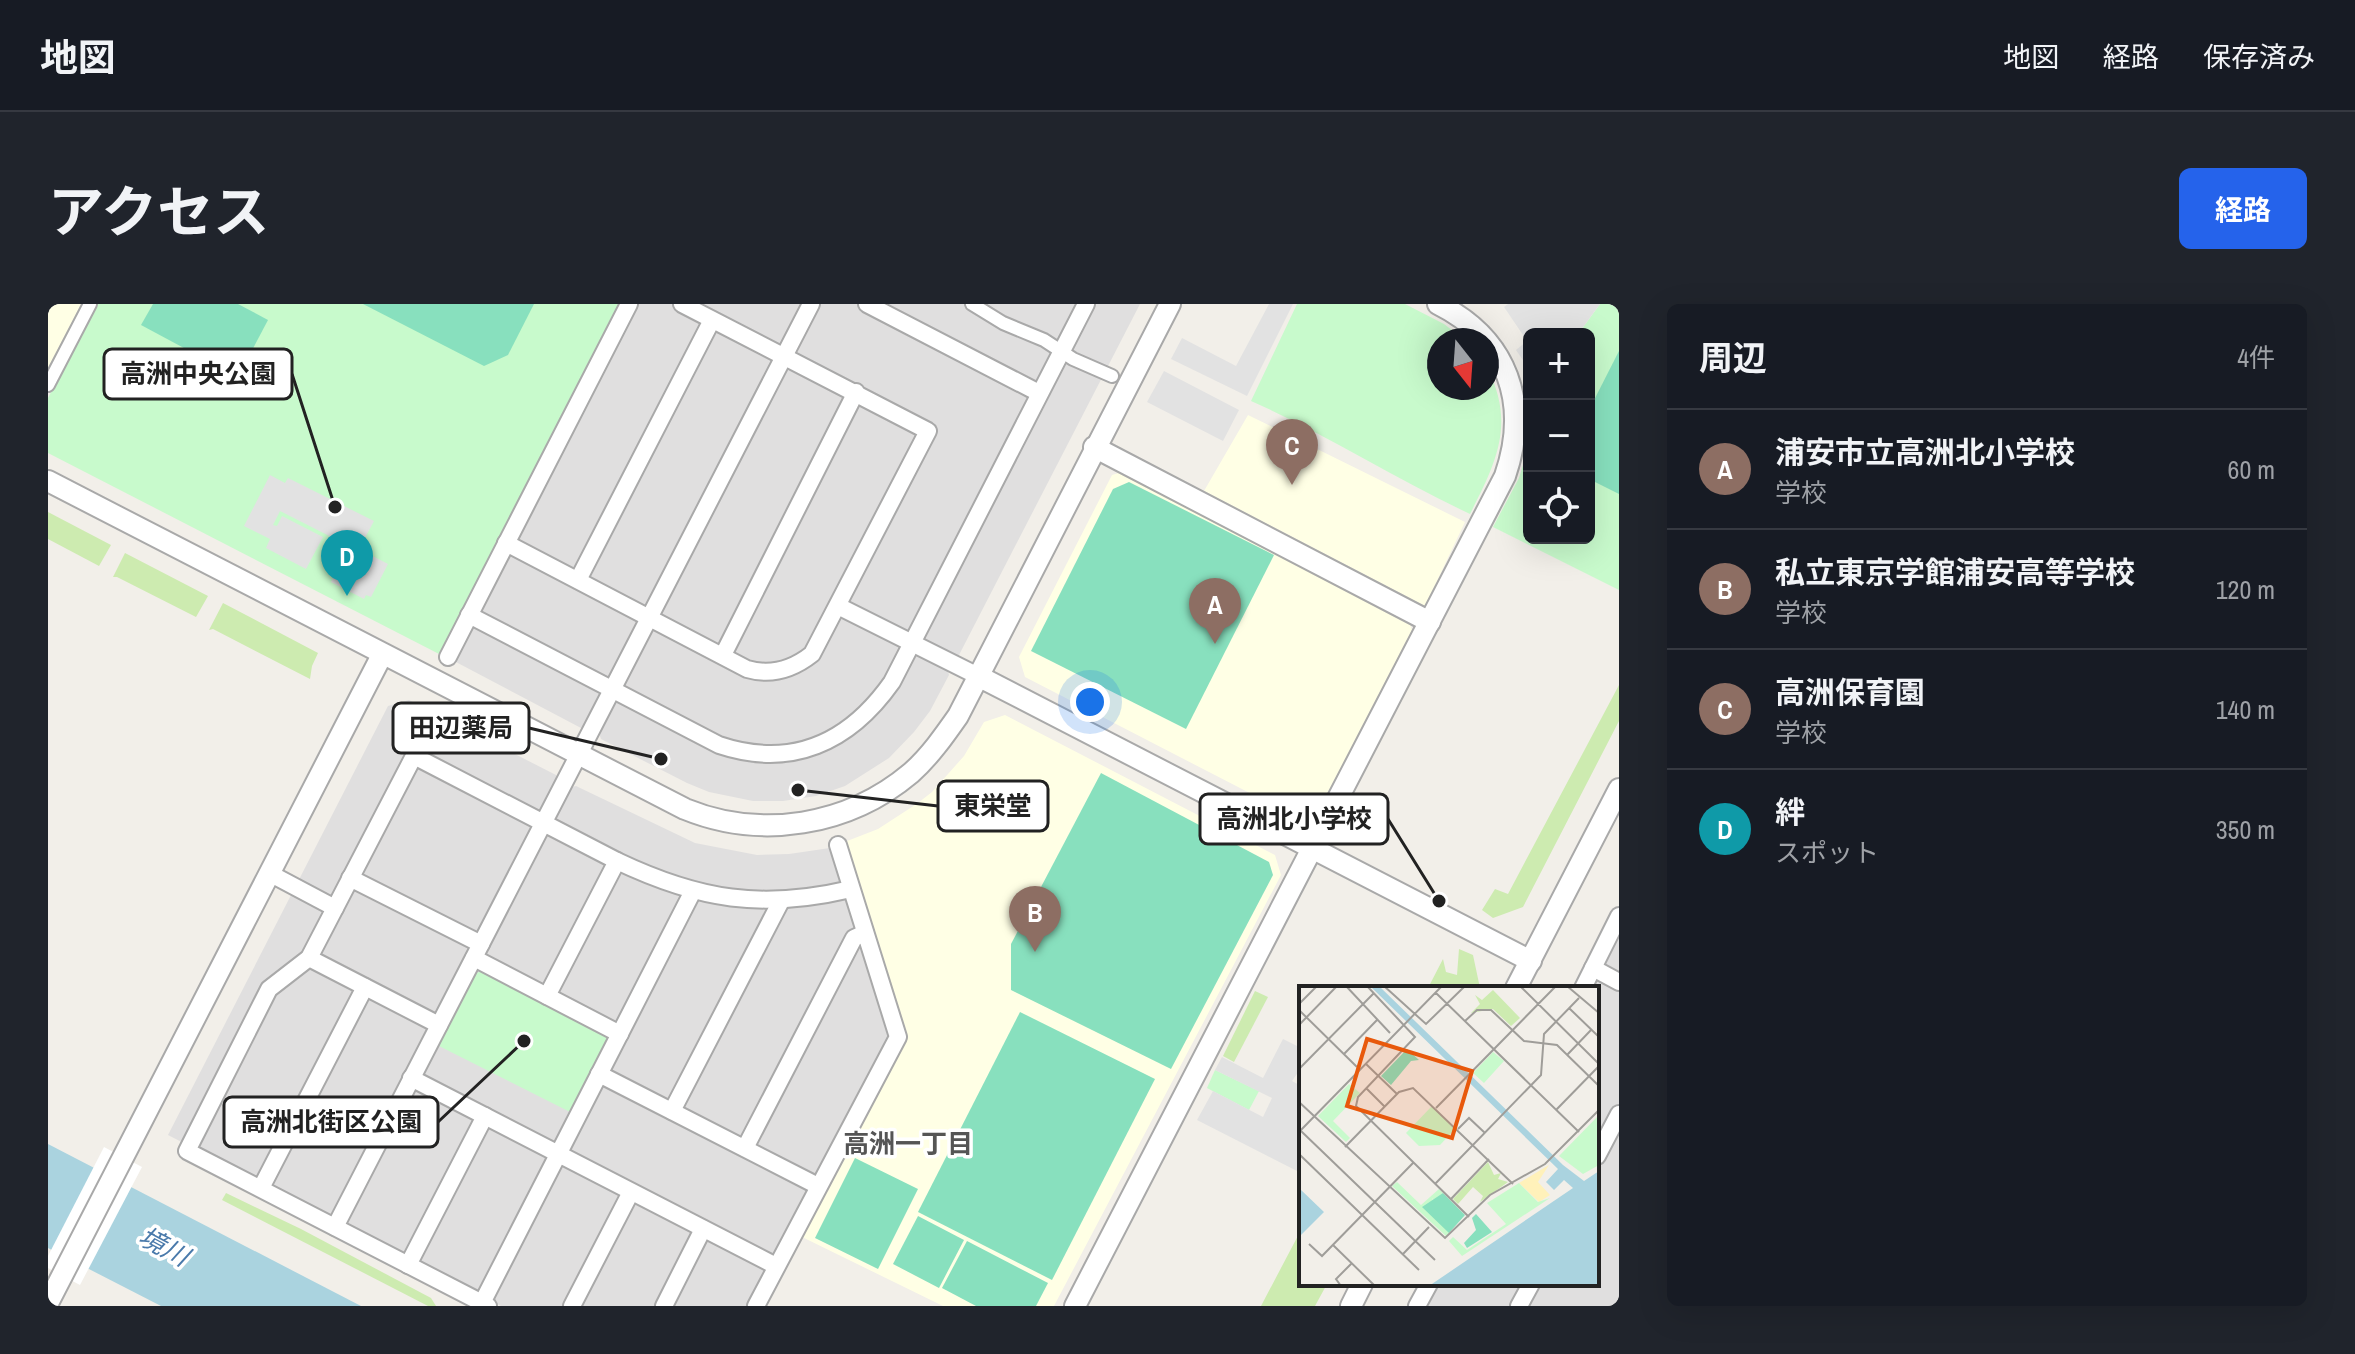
<!DOCTYPE html>
<html lang="ja">
<head>
<meta charset="utf-8">
<style>
	:root { --surface:#171b24; --page:#20242c; --text:#f1f3f6; --muted:#9ea1a6; --line:#363941; --accent:#2563eb }
	body { margin:0; font-family:"Archivo Narrow","Noto Sans JP",sans-serif; background:var(--page); color:var(--text) }
	.controls { position:absolute; right:24px; top:24px; display:grid; overflow:hidden; border-radius:12px; box-shadow:0 8px 32px #0002 }
	.controls button { width:72px; height:72px; display:grid; place-items:center; padding:0; border:0; border-bottom:2px solid var(--line); background:var(--surface); color:var(--text); font:40px sans-serif }
	.compass { position:absolute; left:1379px; top:24px; width:72px; height:72px; border-radius:50%; background:var(--surface); box-shadow:0 8px 32px #0002; rotate:163deg }
	.you { position:absolute; left:1042px; top:398px; width:28px; height:28px; margin:-20px; border:6px solid #fff; border-radius:50%; background:#1a73e8; box-shadow:0 0 0 12px #1a73e833 }
	.badge { display:grid; place-items:center; width:52px; height:52px; border-radius:50%; background:var(--accent); color:#fff; font-size:26px; font-weight:700 }
	.pin { position:absolute; translate:-50% -66px; filter:drop-shadow(0 2px 4px #0008) }
	.pin::after { content:''; position:absolute; top:42px; width:28px; height:24px; background:inherit; clip-path:polygon(0 0,100% 0,50% 100%) }
	.list { margin:0; padding:0; list-style:none }
	h2 { display:flex; justify-content:space-between; align-items:center; height:104px; margin:0; padding:0 32px; font-size:34px }
	h2 small { font-size:26px; font-weight:400; color:var(--muted) }
	.list li { display:grid; grid-template-columns:52px 1fr auto; gap:24px; align-items:center; box-sizing:border-box; height:120px; padding:0 32px; border-top:2px solid var(--line) }
	.list b { display:block; font-size:30px; white-space:nowrap }
	.list p { margin:0; font-size:26px; white-space:nowrap; color:var(--muted) }
	.list em { font-size:26px; font-style:normal; color:var(--muted) }
	.icon { flex:none; width:44px; height:44px; fill:none; stroke:currentColor; stroke-width:2; stroke-linecap:round; stroke-linejoin:round }
	.map { position:relative; flex:none; width:1571px; height:1002px; overflow:hidden; border-radius:12px }
	header { display:flex; align-items:center; gap:48px; box-sizing:border-box; height:112px; padding:0 40px; background:var(--surface); border-bottom:2px solid var(--line) }
	header strong { font-size:38px }
	nav { display:flex; gap:44px; margin-inline-start:auto; font-size:28px }
	.intro { display:flex; align-items:center; justify-content:space-between; box-sizing:border-box; height:192px; padding:0 48px }
	h1 { margin:0; font-size:56px }
	.button { padding:20px 36px; border-radius:12px; background:var(--accent); color:#fff; font-size:28px; font-weight:700 }
	main { display:flex; gap:48px; padding:0 48px }
	aside { flex:1; background:var(--surface); border-radius:12px; box-shadow:0 8px 32px #0002 }
	.map>svg:first-child { display:block }
	.residential { fill:#e0dfdf }
	.education { fill:#ffffe5 }
	.grass { fill:#cdebb0 }
	.park { fill:#c8facc }
	.pitch { fill:#88e0be }
	.parking { fill:#e2e2e2 }
	.water { fill:#aad3df }
	.pier { fill:#fff }
	.lines { fill:none; stroke-linecap:round; stroke-linejoin:round }
	.pedestrian-casing { stroke:#a9a9a9; stroke-width:16 }
	.minor-casing { stroke:#a9a9a9; stroke-width:20 }
	.tertiary-casing { stroke:#a9a9a9; stroke-width:24 }
	.pedestrian { stroke:#fff; stroke-width:12 }
	.minor { stroke:#fff; stroke-width:16 }
	.tertiary { stroke:#fff; stroke-width:20 }
	.labels { text-anchor:middle; dominant-baseline:central; stroke-width:7; stroke-linejoin:round; paint-order:stroke }
	.neighbourhood-label { font-size:26px; font-weight:bold; fill:#555; stroke:#fff }
	.water-label { font-size:26px; font-style:italic; fill:#4a7aab; stroke:#fff }
	.inset-road { fill:none; stroke:#9f9d99; stroke-width:2 }
	.view { fill:#e8590c; fill-opacity:0.15; stroke:#e8590c; stroke-width:4 }
	.inset-edge { fill:none; stroke:#222; stroke-width:4 }
	.leader { fill:none; stroke:#222; stroke-width:3 }
	.callout-dot { fill:#222; stroke:#fff; stroke-width:3 }
	.callout { fill:#fff; stroke:#222; stroke-width:3 }
	.callout-label { font-size:26px; text-anchor:middle; font-weight:bold; fill:#222 }
</style>
</head>
<body>
<header>
<strong>地図</strong>
<nav><a>地図</a><a>経路</a><a>保存済み</a></nav>
</header>
<div class="intro"><h1>アクセス</h1><a class="button">経路</a></div>
<main>
<div class="map">
<svg width="1571" height="1002" viewBox="0 0 1571 1002">
	<rect width="100%" height="100%" fill="#f2efe9"/>
	<g class="residential">
		<polygon points="590,0 1092,0 911,351 903,354 899,364 901,371 882,407 866,428 841,454 797,482 768,492 735,497 705,497 661,488 639,479 553,435 551,429 540,422 533,424 406,357"/>
		<polygon points="361,396 508,471 510,478 520,484 528,482 647,539 709,551 741,550 782,544 842,731 702,1002 453,1002 120,831 340,402"/>
		<polygon points="1571,630 1571,1002 1380,1002 1391,980 1549,980 1549,684 1543,684"/>
	</g>
	<g class="education">
		<polygon points="0,0 33,0 0,64"/>
		<polygon points="1200,111 1417,218 1377,302 1156,187"/>
		<polygon points="1074,168 1360,315 1364,326 1270,508 1250,514 977,373 971,353 1064,171"/>
		<polygon points="957,411 1227,551 1233,571 1006,1002 895,1002 752,932 856,732 794,539 830,525 870,499 884,488 916,452 936,418"/>
	</g>
	<g class="grass">
		<polygon points="0,208 63,241 51,262 0,235"/>
		<polygon points="77,249 160,292 148,313 69,273 65,273"/>
		<polygon points="175,299 270,349 264,362 262,375 165,325 161,326"/>
		<polygon points="1571,381 1571,417 1475,603 1445,614 1434,606 1447,585 1460,590"/>
		<polygon points="1411,645 1425,651 1432,684 1380,684 1395,655 1398,668 1409,671"/>
		<polygon points="1207,687 1220,693 1186,758 1175,752"/>
		<polygon points="178,889 253,925 383,994 388,1002 380,1002 174,896"/>
		<polygon points="1253,926 1253,980 1279,980 1267,1002 1213,1002"/>
	</g>
	<g class="park">
		<polygon points="49,0 575,0 393,351 0,149 0,94"/>
		<path d="M1249,0H1357L1396,20L1417,36H1391V84H1439V64C1468,119 1448,159 1422,210C1348,175 1278,130 1203,97Z"/>
		<polygon points="1552,0 1571,0 1571,286 1445,223 1471,174 1481,142 1481,234 1541,234 1541,30 1530,30"/>
		<polygon points="433,667 562,733 526,810 389,741 427,670"/>
		<polygon points="1167,766 1211,787 1201,806 1159,784"/>
	</g>
	<g class="pitch">
		<polygon points="105,0 190,0 220,16 190,73 93,21"/>
		<polygon points="315,0 486,0 460,51 436,62"/>
		<polygon points="1571,47 1571,190 1541,175 1541,106"/>
		<polygon points="1081,178 1226,251 1138,425 983,347 1065,185"/>
		<polygon points="1053,469 1221,558 1225,571 1123,765 963,686 963,640"/>
		<polygon points="972,708 1107,775 1004,976 870,908"/>
		<polygon points="807,854 870,885 830,965 767,934"/>
		<polygon points="870,912 916,936 891,984 845,960"/>
		<polygon points="919,937 1000,979 988,1002 928,1002 894,984"/>
	</g>
	<g class="parking">
		<polygon points="1221,0 1245,0 1199,92 1123,55 1134,34 1188,62"/>
		<polygon points="1460,0 1552,0 1530,30 1481,30 1481,65 1468,46 1479,37 1456,3"/>
		<polygon points="1116,67 1191,106 1175,137 1099,98"/>
		<polygon points="222,171 237,179 240,174 326,217 311,245 340,260 323,293 318,291 316,295 283,278 301,242 232,207 225,221 229,222 234,212 275,233 258,265 218,244 222,235 196,222"/>
		<polygon points="1235,735 1253,744 1253,764 1244,777 1253,782 1253,869 1149,816 1165,787 1215,813 1224,794 1167,766 1174,753 1215,774"/>
	</g>
	<polygon class="water" points="0,840 313,1002 113,1002 0,944"/>
	<polygon class="pier" points="56,843 94,863 32,981 0,964 0,952"/>
	<g class="lines">
		<g class="pedestrian-casing">
			<g id="pedestrian">
				<polyline points="924,0 955,19 996,36 1025,55 1064,72"/>
				<polyline points="0,81 42,0"/>
			</g>
		</g>
		<g class="minor-casing">
			<g id="minor">
				<polyline points="819,0 991,89"/>
				<path d="M458,239L699,365C723,372 745,365 764,350L880,127L634,0"/>
				<polyline points="530,276 664,16"/>
				<polyline points="790,302 930,372"/>
				<path d="M421,311L671,441C743,465 801,439 844,378L1038,0"/>
				<polyline points="675,351 808,88"/>
				<polyline points="400,353 581,0"/>
				<polyline points="221,569 287,604"/>
				<polyline points="302,574 433,640"/>
				<polyline points="261,654 391,721"/>
				<polyline points="426,654 572,730"/>
				<polyline points="1545,664 1571,678"/>
				<polyline points="1535,684 1571,612"/>
				<polyline points="499,692 569,557"/>
				<polyline points="551,770 770,882"/>
				<polyline points="363,774 728,962"/>
				<polyline points="624,807 733,597"/>
				<polyline points="697,844 806,634 817,629"/>
				<polyline points="1549,852 1571,810"/>
				<polyline points="213,884 317,683"/>
				<polyline points="287,923 763,0"/>
				<polyline points="360,961 437,812"/>
				<polyline points="434,999 645,587"/>
				<path d="M440,1002L139,847L221,685L261,654L366,452L569,557C651,596 714,606 803,585"/>
				<polyline points="524,1002 583,888"/>
				<polyline points="616,1002 655,925"/>
				<polyline points="708,1002 850,733 790,541"/>
				<polyline points="1369,1002 1381,980"/>
				<polyline points="1471,1002 1483,980"/>
			</g>
		</g>
		<g class="tertiary-casing">
			<g id="tertiary">
				<polyline points="1046,143 1382,318"/>
				<path d="M0,177L637,505C713,536 800,522 863,469C882,452 896,432 910,412L1122,0"/>
				<polyline points="930,372 1483,657"/>
				<polyline points="1468,684 1571,485"/>
				<polyline points="0,999 334,351"/>
				<path d="M1027,1002L1457,172C1482,99 1460,35 1390,0"/>
				<polyline points="1303,1002 1314,980"/>
			</g>
		</g>
		<use href="#pedestrian" class="pedestrian"/>
		<use href="#minor" class="minor"/>
		<use href="#tertiary" class="tertiary"/>
	</g>
	<g class="labels">
		<g class="neighbourhood-label">
			<text x="860" y="839">高洲一丁目</text>
		</g>
		<g class="water-label">
			<text transform="translate(116 942) rotate(28)">境川</text>
		</g>
	</g>
	<g transform="translate(1251 682)">
		<rect width="300" height="300" fill="#f2efe9"/>
		<path d="M194,4L221,32L212,40L194,23L172,27L181,18L176,9L183,14ZM189,176L195,189L202,187L199,193L209,196L181,216L184,210L174,201L159,218L154,213Z" fill="#cdebb0"/>
		<path d="M250,179L239,196L251,209L240,216L220,197Z" fill="#fff1ba"/>
		<path d="M194,66L205,75L185,97L174,87ZM50,98L61,107L34,135L51,152L47,156L19,130ZM133,120L156,143L141,159L120,160L107,147ZM300,129V179L284,188L260,170ZM98,196L122,219L140,203L144,207L136,215L133,212L150,247L147,250L93,200ZM220,197L239,216L251,212L163,270L150,255L154,251L168,264L207,238L188,217Z" fill="#c8facc"/>
		<path d="M108,63L120,74L112,75L92,99L82,90ZM144,207L166,229L150,247L123,221ZM177,228L193,246L168,262L165,257L177,244L173,232Z" fill="#88e0be"/>
		<path d="M72,1H81L264,179L285,195L300,185V300H130L274,202L265,194L255,204L247,196L259,183ZM1,203L25,226L0,251V205Z" fill="#aad3df"/>
		<path class="inset-road" d="M47,0L91,47M68,0L116,51L59,111L57,120L170,231M85,0L127,38L166,0M221,0L300,78M268,0L300,27M137,7L280,146M0,18L18,0M270,22L300,51M0,24L58,81M166,35L178,24H192L225,55L258,59L300,100M0,39L38,0M45,68L78,34M268,69L292,44M67,78L98,108M0,83L75,7M67,102L86,121M0,116L146,252L191,209L246,178L300,124M137,122L257,0M257,124L300,80M159,143L170,132L186,147M2,145L136,274M0,146L142,1M46,161L100,106L114,102L214,198M0,168L120,284M136,198L242,89L245,48L280,12M152,213L190,173M10,258L23,270L114,177M34,259L76,300M104,268L130,241M42,300L37,293L53,277"/>
		<path class="view" d="M68,53L173,85L153,152L48,120Z"/>
		<rect width="300" height="300" class="inset-edge"/>
	</g>
	<path class="leader" d="M287 203L244 70M613 455L481 424M750 486L890 502M1391 597L1340 515M476 737L390 818"/>
	<g class="callout-dot">
		<circle cx="287" cy="203" r="8"/>
		<circle cx="613" cy="455" r="8"/>
		<circle cx="750" cy="486" r="8"/>
		<circle cx="1391" cy="597" r="8"/>
		<circle cx="476" cy="737" r="8"/>
	</g>
	<g class="callout">
		<rect x="56" y="45" width="188" height="50" rx="8"/>
		<rect x="345" y="399" width="136" height="50" rx="8"/>
		<rect x="890" y="477" width="110" height="50" rx="8"/>
		<rect x="1152" y="490" width="188" height="50" rx="8"/>
		<rect x="176" y="793" width="214" height="50" rx="8"/>
	</g>
	<g class="callout-label">
		<text x="150" y="79">高洲中央公園</text>
		<text x="413" y="433">田辺薬局</text>
		<text x="945" y="511">東栄堂</text>
		<text x="1246" y="524">高洲北小学校</text>
		<text x="283" y="827">高洲北街区公園</text>
	</g>
</svg>
<div class="controls">
<button>+</button>
<button>−</button>
<button><svg class="icon" aria-label="locate" viewBox="0 0 24 24"><circle cx="12" cy="12" r="6"/><path d="M12 2v4M12 18v4M2 12h4M18 12h4"/></svg></button>
</div>
<svg class="compass" viewBox="-18 -18 36 36"><path d="M0-13l5 13h-10z" fill="#e53935"/><path d="M0 13l5-13h-10z" fill="#9ea1a6"/></svg>
<div class="you"></div>
<div class="pin badge" style="left:1167px;top:340px;background:#8d6e63">A</div>
<div class="pin badge" style="left:987px;top:648px;background:#8d6e63">B</div>
<div class="pin badge" style="left:1244px;top:181px;background:#8d6e63">C</div>
<div class="pin badge" style="left:299px;top:292px;background:#0f9aa8">D</div>
</div>
<aside>
<h2>周辺<small>4件</small></h2>
<ul class="list">
<li><span class="badge" style="background:#8d6e63">A</span><div><b>浦安市立高洲北小学校</b><p>学校</p></div><em>60 m</em></li>
<li><span class="badge" style="background:#8d6e63">B</span><div><b>私立東京学館浦安高等学校</b><p>学校</p></div><em>120 m</em></li>
<li><span class="badge" style="background:#8d6e63">C</span><div><b>高洲保育園</b><p>学校</p></div><em>140 m</em></li>
<li><span class="badge" style="background:#0f9aa8">D</span><div><b>絆</b><p>スポット</p></div><em>350 m</em></li>
</ul>
</aside>
</main>
</body>
</html>
